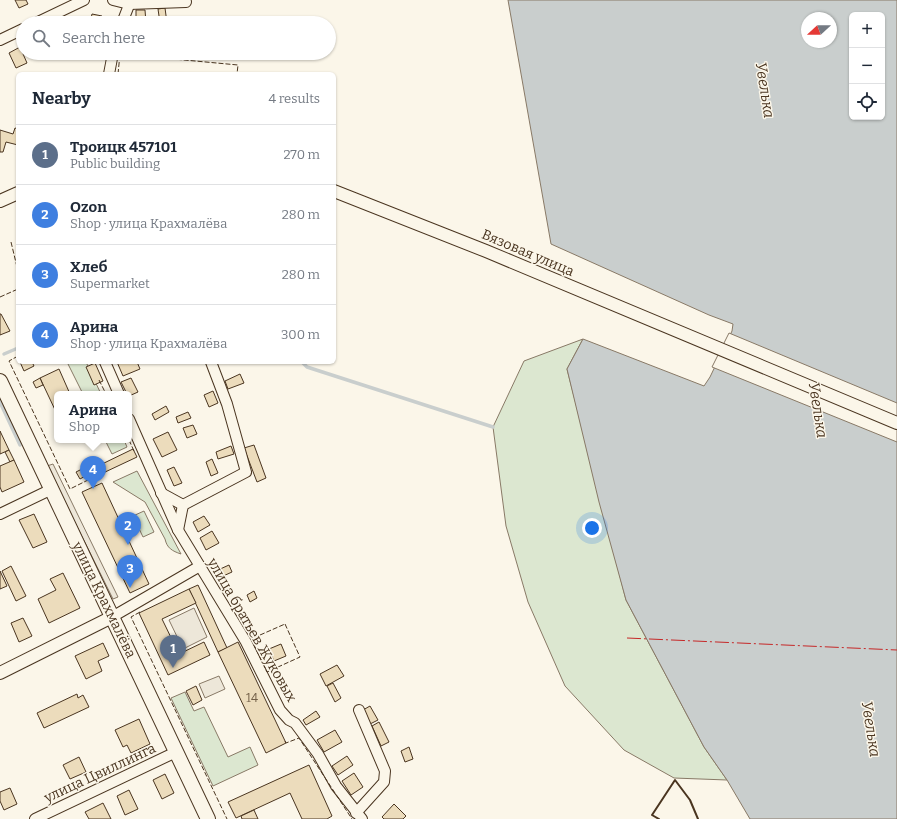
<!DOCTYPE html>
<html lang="en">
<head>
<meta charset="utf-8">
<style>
	:root { --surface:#fff; --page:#f6f6f7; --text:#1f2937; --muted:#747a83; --line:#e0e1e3; --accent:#7c3aed }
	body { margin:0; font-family:Bitter,serif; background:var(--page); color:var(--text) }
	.controls { position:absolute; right:12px; top:12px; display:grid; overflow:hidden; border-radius:6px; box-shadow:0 1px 3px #0004 }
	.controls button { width:36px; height:36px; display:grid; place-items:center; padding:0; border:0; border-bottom:1px solid var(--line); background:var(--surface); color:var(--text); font:20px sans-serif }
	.compass { position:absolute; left:801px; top:12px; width:36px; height:36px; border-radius:50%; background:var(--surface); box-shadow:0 1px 3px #0004; rotate:249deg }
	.you { position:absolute; left:592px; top:528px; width:14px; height:14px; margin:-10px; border:3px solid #fff; border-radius:50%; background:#1a73e8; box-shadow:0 0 0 6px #1a73e833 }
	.badge { display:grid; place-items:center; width:26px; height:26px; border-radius:50%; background:var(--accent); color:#fff; font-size:13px; font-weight:700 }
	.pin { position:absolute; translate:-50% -33px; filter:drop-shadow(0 1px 2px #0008) }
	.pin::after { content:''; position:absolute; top:21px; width:14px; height:12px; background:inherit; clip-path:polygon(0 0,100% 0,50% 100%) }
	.popup { position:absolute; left:54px; top:391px; width:78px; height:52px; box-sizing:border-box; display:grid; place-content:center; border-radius:6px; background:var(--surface); filter:drop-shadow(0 1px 3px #0005); font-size:13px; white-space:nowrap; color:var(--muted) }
	.popup b { font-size:15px; color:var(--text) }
	.popup::after { content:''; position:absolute; left:50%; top:100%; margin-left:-8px; border:8px solid transparent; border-top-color:var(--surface) }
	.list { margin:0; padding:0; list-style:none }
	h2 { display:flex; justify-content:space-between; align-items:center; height:52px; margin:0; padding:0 16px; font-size:17px }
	h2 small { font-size:13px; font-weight:400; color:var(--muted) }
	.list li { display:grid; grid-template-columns:26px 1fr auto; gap:12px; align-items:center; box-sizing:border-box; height:60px; padding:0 16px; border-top:1px solid var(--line) }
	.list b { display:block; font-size:15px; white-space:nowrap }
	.list p { margin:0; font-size:13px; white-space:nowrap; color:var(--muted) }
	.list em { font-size:13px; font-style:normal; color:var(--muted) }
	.icon { flex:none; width:22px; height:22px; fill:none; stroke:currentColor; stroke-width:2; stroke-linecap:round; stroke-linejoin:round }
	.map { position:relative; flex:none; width:897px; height:819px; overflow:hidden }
	.search { position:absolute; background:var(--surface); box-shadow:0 1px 3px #0004; left:16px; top:16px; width:320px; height:44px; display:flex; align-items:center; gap:10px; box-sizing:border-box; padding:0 14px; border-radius:22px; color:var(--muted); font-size:15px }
	.panel { position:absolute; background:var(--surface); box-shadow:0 1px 3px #0004; left:16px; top:72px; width:320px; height:292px; border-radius:6px }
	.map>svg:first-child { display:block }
	.green { fill:#dce7d0; stroke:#887966 }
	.parking { fill:#ede7d9; stroke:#887966 }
	.water { fill:#c9cecd; stroke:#887966; fill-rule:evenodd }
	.pier { fill:#fbf6e9; stroke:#887966 }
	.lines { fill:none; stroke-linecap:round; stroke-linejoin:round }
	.stream { stroke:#c9cecd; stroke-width:3.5 }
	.building { fill:#ecdcbc; stroke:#4a3520 }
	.minor-casing { stroke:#4a3520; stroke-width:12 }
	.tertiary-casing { stroke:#4a3520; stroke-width:14 }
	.secondary-casing { stroke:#4a3520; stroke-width:16 }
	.minor { stroke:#fbf6e9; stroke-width:10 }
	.tertiary { stroke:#fbf6e9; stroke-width:12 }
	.secondary { stroke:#fbf6e9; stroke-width:14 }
	.fence { stroke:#4a3520; stroke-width:1; stroke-dasharray:5 2; stroke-linecap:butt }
	.wall { stroke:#4a3520; stroke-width:2 }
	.power { stroke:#c62828; stroke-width:1; stroke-dasharray:14 3 2 3; stroke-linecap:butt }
	.labels { text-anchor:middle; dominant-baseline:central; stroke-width:3; stroke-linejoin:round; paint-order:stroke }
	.number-label { font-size:12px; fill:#725f47 }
	.street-label { font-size:14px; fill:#4a3520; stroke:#fbf6e9 }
	.water-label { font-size:15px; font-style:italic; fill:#4a3520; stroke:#fbf6e9 }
</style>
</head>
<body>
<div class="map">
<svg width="897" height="819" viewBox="0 0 897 819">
	<rect width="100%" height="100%" fill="#fbf6e9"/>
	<g class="green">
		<polygon points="583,339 567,369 626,600 704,747 727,780 674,778 624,750 565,686 528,602 506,526 493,427 524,361"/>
		<polygon points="67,362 86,362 101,394 83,394"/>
		<polygon points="105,440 124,440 127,447 112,454"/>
		<path d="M137,471L181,554C172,551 167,548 165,539L145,502L113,482Z"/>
		<polygon points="144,511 154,532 143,537 133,516"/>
		<polygon points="185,692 194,711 204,707 228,757 250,747 258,765 213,786 171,698"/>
	</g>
	<g class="parking">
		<polygon points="53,464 118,597 113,599 47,466"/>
		<polygon points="194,608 207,637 183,649 169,620"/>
		<polygon points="219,676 225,689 205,698 199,684"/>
	</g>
	<path class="water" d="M508,0H897V819H750L727,780L704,747L626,600L599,502L567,369L583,339L704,386L710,377L732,331L733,324L709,315L551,244ZM852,15H882V117H852ZM807,18H831V42H807Z"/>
	<polygon class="pier" points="729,333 897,403 897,442 712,367"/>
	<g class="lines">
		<g class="stream">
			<polyline points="4,354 18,348"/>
			<polyline points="302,362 307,367 493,427"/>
			<polyline points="0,402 20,445"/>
		</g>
	</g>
	<g class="building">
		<polygon points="15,0 26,0 28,4 19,8"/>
		<polygon points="165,8 167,23 160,23 158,9"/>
		<polygon points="136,10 145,10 146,23 136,23"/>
		<polygon points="92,14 102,16 100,23 90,23"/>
		<polygon points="20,47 27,63 16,68 9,53"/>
		<polygon points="15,128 18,129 18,145 6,142 3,152 0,152 0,130 13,134"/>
		<polygon points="0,314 1,314 10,331 0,335"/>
		<polygon points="20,362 32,362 34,366 24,371"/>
		<polygon points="117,362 137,362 140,369 123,376"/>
		<polygon points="95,363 103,381 94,385 86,367"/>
		<polygon points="59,369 70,394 57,394 57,414 40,378"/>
		<polygon points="240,374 244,383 228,389 225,381"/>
		<polygon points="40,378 43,385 36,388 33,382"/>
		<polygon points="131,378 138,392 129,396 129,394 127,394 121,382"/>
		<polygon points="213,391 218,403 209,407 204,395"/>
		<polygon points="166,406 169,412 155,420 152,414"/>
		<polygon points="188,412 191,418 178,423 176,417"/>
		<polygon points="193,425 197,434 187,438 183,428"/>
		<polygon points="0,431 9,450 0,454"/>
		<polygon points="168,432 177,450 162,457 153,439"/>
		<polygon points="254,445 266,478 257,482 244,448"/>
		<polygon points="231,446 234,454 218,459 216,452"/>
		<polygon points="133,449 137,457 103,473 100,465"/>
		<polygon points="9,450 14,460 10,462 5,452"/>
		<polygon points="212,459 218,473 211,476 206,462"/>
		<polygon points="14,460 24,482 2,492 0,487 0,466"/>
		<polygon points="86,467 89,474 80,479 76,472"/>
		<polygon points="174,467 182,483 174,486 167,470"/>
		<polygon points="102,483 149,584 130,593 82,492"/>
		<polygon points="34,514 47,542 33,548 19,520"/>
		<polygon points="204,516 210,525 198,532 193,522"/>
		<polygon points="212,531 219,543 206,550 200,538"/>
		<polygon points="229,565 232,572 221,577 218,570"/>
		<polygon points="11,566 26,596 16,601 2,571"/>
		<polygon points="0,571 7,586 0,589"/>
		<polygon points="63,573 80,608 49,623 38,599 56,590 50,579"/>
		<polygon points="198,585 227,648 218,652 189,589"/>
		<polygon points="189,589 196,603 162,619 179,654 204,642 210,655 168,675 139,613"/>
		<polygon points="254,591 257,598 250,602 247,595"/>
		<polygon points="23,618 32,636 19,642 11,623"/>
		<polygon points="238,642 286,743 266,753 218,652"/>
		<polygon points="103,643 109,656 98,661 102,671 86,679 75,656"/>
		<polygon points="281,644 286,656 274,661 269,649"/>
		<polygon points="337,665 344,676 326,686 320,674"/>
		<polygon points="333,683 341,698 335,702 327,686"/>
		<polygon points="196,686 202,700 193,705 186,691"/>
		<polygon points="77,694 78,698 83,695 89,707 44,728 37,713"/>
		<polygon points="370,706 378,720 370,724 363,710"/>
		<polygon points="316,711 320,717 306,725 303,720"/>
		<polygon points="139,719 150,744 131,753 127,745 123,747 115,730"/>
		<polygon points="379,722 389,742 381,746 372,726"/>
		<polygon points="335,730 342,742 324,752 317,740"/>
		<polygon points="409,747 413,759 405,762 401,751"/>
		<polygon points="347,756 353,765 338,775 332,766"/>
		<polygon points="79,757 86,772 70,779 63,765"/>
		<polygon points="309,765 332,816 327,819 302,819 290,793 236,818 228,802"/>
		<polygon points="354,773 363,787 351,795 342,781"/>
		<polygon points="165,774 174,793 162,799 153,780"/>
		<polygon points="10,788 17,804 4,810 0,801 0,792"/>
		<polygon points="129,790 138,809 125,815 117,796"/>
		<polygon points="103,803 111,819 89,819 85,812"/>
		<polygon points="394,804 406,816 403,819 384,819 382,817"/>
		<polygon points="254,810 258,819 242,819 241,816"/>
	</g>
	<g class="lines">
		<g class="minor-casing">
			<g id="minor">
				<polyline points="113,0 129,4 186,2"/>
				<polyline points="36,23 84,0"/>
				<polyline points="122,23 131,0"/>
				<polyline points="0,40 23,29"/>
				<polyline points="109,74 113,53"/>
				<polyline points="105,362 119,394"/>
				<polyline points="129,419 178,530 246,642 280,710 289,720 295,723 318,754 336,786 362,819"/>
				<polyline points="161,493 183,505 246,472 227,404 211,362"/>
				<polyline points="0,514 52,489"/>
				<polyline points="178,530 183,505"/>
				<polyline points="112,617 200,566"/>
				<polyline points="356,813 384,782 385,771 359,710"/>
				<polyline points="35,819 176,752"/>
			</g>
		</g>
		<g class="tertiary-casing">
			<g id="tertiary">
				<polyline points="334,191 486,251 897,423"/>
				<polyline points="0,201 18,193"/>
				<polyline points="0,673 112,617"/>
			</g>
		</g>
		<g class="secondary-casing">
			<polyline id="secondary" points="0,381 208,819"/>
		</g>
		<use href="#minor" class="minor"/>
		<use href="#tertiary" class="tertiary"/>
		<use href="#secondary" class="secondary"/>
		<g class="fence">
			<polyline points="118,74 120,54 238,65 237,74"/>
			<polyline points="11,242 18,271"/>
			<polyline points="0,297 18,289"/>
			<polyline points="18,356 9,361 70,489 104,472"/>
			<polyline points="99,380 106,394"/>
			<polyline points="129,440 134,451"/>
			<polyline points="140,612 131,617 227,819"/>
			<polygon points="285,624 300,657 267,672 251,639"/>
			<polyline points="285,741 286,743 299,738 352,819"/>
		</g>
		<polyline class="wall" points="659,819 652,815 675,780 690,800 698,819"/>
		<polyline class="power" points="627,638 897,650"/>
	</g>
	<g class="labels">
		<g class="number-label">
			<text x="252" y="698">14</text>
		</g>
		<g class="street-label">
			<text transform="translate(528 253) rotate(23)">Вязовая улица</text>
			<text transform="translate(104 600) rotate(64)">улица Крахмалёва</text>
			<text transform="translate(252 630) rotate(60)">улица братьев Жуковых</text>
			<text transform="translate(100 773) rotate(-25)">улица Цвиллинга</text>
		</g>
		<g class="water-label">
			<text transform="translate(765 90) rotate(81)">Увелька</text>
			<text transform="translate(818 410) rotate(81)">Увелька</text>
			<text transform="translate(871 729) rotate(81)">Увелька</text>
		</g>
	</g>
</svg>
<div class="controls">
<button>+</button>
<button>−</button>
<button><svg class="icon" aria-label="locate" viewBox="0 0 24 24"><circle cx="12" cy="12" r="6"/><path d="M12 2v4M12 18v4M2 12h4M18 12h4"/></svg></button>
</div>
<svg class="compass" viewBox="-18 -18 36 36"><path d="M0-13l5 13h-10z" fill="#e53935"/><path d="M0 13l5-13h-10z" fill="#747a83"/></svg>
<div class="you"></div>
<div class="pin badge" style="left:173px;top:668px;background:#5c6f8a">1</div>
<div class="pin badge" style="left:128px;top:545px;background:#3f7fe0">2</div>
<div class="pin badge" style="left:130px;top:588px;background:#3f7fe0">3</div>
<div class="pin badge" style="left:93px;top:489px;background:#3f7fe0">4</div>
<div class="popup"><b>Арина</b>Shop</div>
<div class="search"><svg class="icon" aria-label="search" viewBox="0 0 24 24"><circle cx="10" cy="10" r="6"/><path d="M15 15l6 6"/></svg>Search here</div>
<section class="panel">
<h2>Nearby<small>4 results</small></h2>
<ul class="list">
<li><span class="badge" style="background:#5c6f8a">1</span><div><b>Троицк 457101</b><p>Public building</p></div><em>270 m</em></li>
<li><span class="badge" style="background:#3f7fe0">2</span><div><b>Ozon</b><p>Shop · улица Крахмалёва</p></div><em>280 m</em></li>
<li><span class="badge" style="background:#3f7fe0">3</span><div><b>Хлеб</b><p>Supermarket</p></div><em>280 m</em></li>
<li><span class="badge" style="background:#3f7fe0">4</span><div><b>Арина</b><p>Shop · улица Крахмалёва</p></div><em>300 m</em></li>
</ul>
</section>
</div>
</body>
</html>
